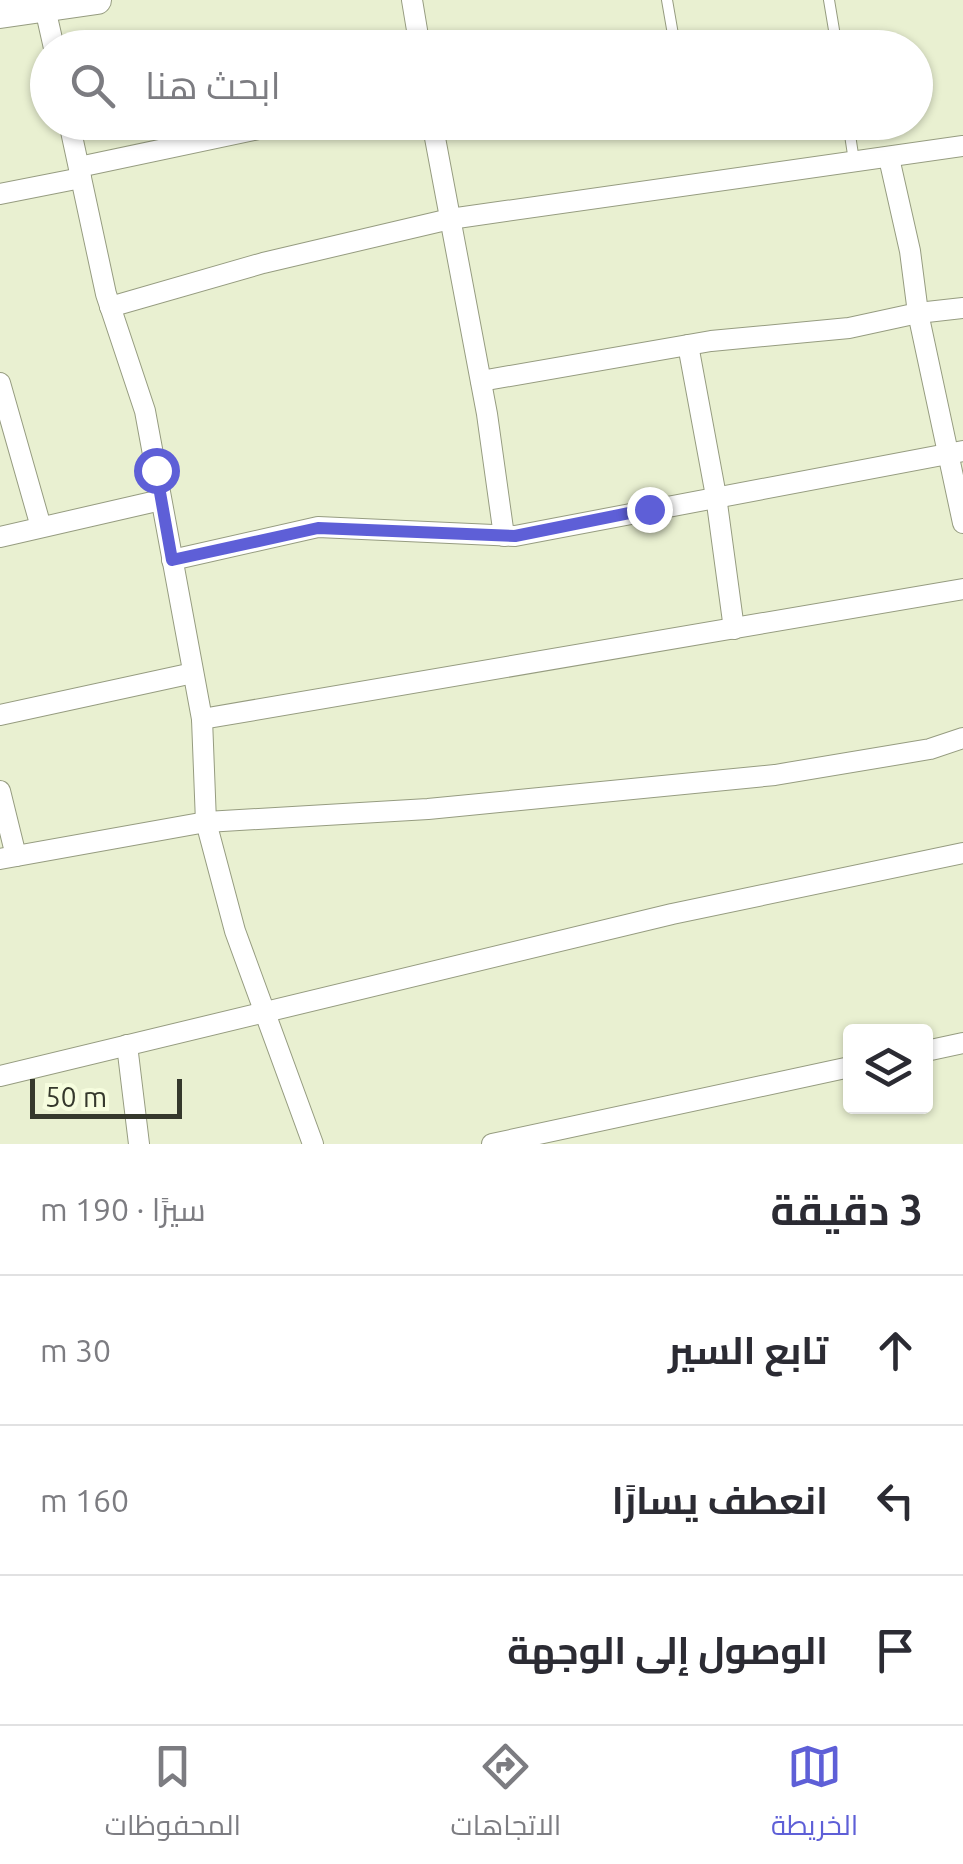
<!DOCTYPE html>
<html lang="ar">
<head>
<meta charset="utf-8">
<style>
	:root { --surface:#fff; --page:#f2f2f3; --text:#2b2b33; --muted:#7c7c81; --line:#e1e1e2; --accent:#5e5fd7 }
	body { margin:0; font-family:Ubuntu,Cairo,sans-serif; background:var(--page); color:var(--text); direction:rtl }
	.controls { position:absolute; right:30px; bottom:30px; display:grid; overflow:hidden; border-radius:10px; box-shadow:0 2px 8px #0004 }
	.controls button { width:90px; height:90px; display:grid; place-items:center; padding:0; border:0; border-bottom:2px solid var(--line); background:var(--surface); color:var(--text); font:50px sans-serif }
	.scale { position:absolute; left:30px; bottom:25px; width:152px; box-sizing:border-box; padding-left:10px; border:5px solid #35382c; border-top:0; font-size:28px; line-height:35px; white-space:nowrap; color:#35382c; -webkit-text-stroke:8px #f6fdde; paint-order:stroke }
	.stop { position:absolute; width:30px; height:30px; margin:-22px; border:8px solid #5e5fd7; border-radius:50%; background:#fff }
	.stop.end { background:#5e5fd7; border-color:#fff; box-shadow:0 2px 10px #0008 }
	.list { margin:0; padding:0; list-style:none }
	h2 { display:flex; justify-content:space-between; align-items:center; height:130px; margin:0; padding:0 40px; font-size:42px }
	h2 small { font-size:32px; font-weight:400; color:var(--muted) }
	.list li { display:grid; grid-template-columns:65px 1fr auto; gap:30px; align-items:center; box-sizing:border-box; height:150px; padding:0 40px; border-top:2px solid var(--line) }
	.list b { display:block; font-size:38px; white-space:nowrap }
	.list em { font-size:32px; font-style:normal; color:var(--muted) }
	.icon { flex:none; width:55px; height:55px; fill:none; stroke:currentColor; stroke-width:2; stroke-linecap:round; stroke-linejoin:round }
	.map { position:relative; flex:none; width:963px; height:1144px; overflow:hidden; direction:ltr }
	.search { position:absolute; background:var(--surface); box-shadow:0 2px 8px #0004; left:30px; right:30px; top:30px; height:110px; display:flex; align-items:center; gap:25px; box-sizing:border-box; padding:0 35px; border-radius:55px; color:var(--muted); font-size:38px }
	.sheet { height:580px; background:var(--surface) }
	nav { display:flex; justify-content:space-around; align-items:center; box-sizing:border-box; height:140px; border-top:2px solid var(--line); background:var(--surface); font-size:28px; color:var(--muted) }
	nav a { display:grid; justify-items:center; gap:5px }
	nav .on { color:var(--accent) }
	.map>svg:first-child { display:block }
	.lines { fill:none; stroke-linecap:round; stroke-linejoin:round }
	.lane-casing { stroke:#969c80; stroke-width:12 }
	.street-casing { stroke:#969c80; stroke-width:22 }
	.secondary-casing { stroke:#969c80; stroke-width:30 }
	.lane { stroke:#fff; stroke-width:10 }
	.street { stroke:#fff; stroke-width:20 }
	.secondary { stroke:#fff; stroke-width:28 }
	.route { stroke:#5e5fd7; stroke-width:12 }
</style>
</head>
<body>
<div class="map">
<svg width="963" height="1144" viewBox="0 0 963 1144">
	<rect width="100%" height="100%" fill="#e9f0d1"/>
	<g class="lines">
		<g class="lane-casing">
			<g id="lane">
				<polyline points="667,0 675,46"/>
				<polyline points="829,0 837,48"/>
				<polyline points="848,122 854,161"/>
			</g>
		</g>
		<g class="street-casing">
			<g id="street">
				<polyline points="412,0 420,48"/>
				<polyline points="45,8 54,48"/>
				<polyline points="69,122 106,294 145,411 202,719 206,822 235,931 313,1144"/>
				<polyline points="432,122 487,414 504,536"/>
				<polyline points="889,158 910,251 918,313 963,523"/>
				<polyline points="79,167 292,122"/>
				<polyline points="0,194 81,178"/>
				<polyline points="110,307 263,263 450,219 963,146"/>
				<polyline points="688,345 716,496 734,629"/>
				<polyline points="481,381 711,341 849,328 918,313 963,308"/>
				<polyline points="0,383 41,527"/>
				<polyline points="0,537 161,500"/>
				<polyline points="172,560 318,527 515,536 963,451"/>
				<polyline points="0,715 193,673"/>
				<polyline points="202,719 963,589"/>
				<polyline points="0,791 16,856"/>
				<polyline points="0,859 206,822 428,809 775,775 930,749 963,738"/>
				<polyline points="127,1045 139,1144"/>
				<polyline points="926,1051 963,1043"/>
				<polyline points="0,1076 672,914 963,853"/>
				<polyline points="492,1144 850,1067"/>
			</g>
		</g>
		<g class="secondary-casing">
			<polyline id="secondary" points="0,14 97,0"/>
		</g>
		<use href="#lane" class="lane"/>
		<use href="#street" class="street"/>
		<use href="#secondary" class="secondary"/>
	</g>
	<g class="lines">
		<polyline class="route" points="156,470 172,560 318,528 515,536 649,509"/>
	</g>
</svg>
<div class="controls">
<button><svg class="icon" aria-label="layers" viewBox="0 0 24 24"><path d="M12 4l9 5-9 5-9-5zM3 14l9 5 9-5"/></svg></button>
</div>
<div class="scale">50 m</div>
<div class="stop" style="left:156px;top:470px"></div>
<div class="stop end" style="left:649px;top:509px"></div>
<div class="search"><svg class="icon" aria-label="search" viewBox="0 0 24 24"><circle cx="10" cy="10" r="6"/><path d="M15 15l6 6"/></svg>ابحث هنا</div>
</div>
<section class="sheet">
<h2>3 دقيقة<small>سيرًا · 190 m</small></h2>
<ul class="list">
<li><svg class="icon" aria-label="ahead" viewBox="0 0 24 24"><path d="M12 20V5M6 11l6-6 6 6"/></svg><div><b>تابع السير</b></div><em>30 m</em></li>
<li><svg class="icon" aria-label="left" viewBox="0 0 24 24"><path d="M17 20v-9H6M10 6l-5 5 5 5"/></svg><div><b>انعطف يسارًا</b></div><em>160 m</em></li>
<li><svg class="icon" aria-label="arrive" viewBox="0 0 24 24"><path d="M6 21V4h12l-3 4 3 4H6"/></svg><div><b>الوصول إلى الوجهة</b></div></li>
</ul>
</section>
<nav>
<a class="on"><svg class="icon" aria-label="map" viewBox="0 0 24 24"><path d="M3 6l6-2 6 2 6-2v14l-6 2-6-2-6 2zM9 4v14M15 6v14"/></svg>الخريطة</a>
<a><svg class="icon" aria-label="directions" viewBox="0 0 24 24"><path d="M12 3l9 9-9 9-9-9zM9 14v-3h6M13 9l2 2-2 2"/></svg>الاتجاهات</a>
<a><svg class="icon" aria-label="saved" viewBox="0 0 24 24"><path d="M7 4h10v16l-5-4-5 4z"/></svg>المحفوظات</a>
</nav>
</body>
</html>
